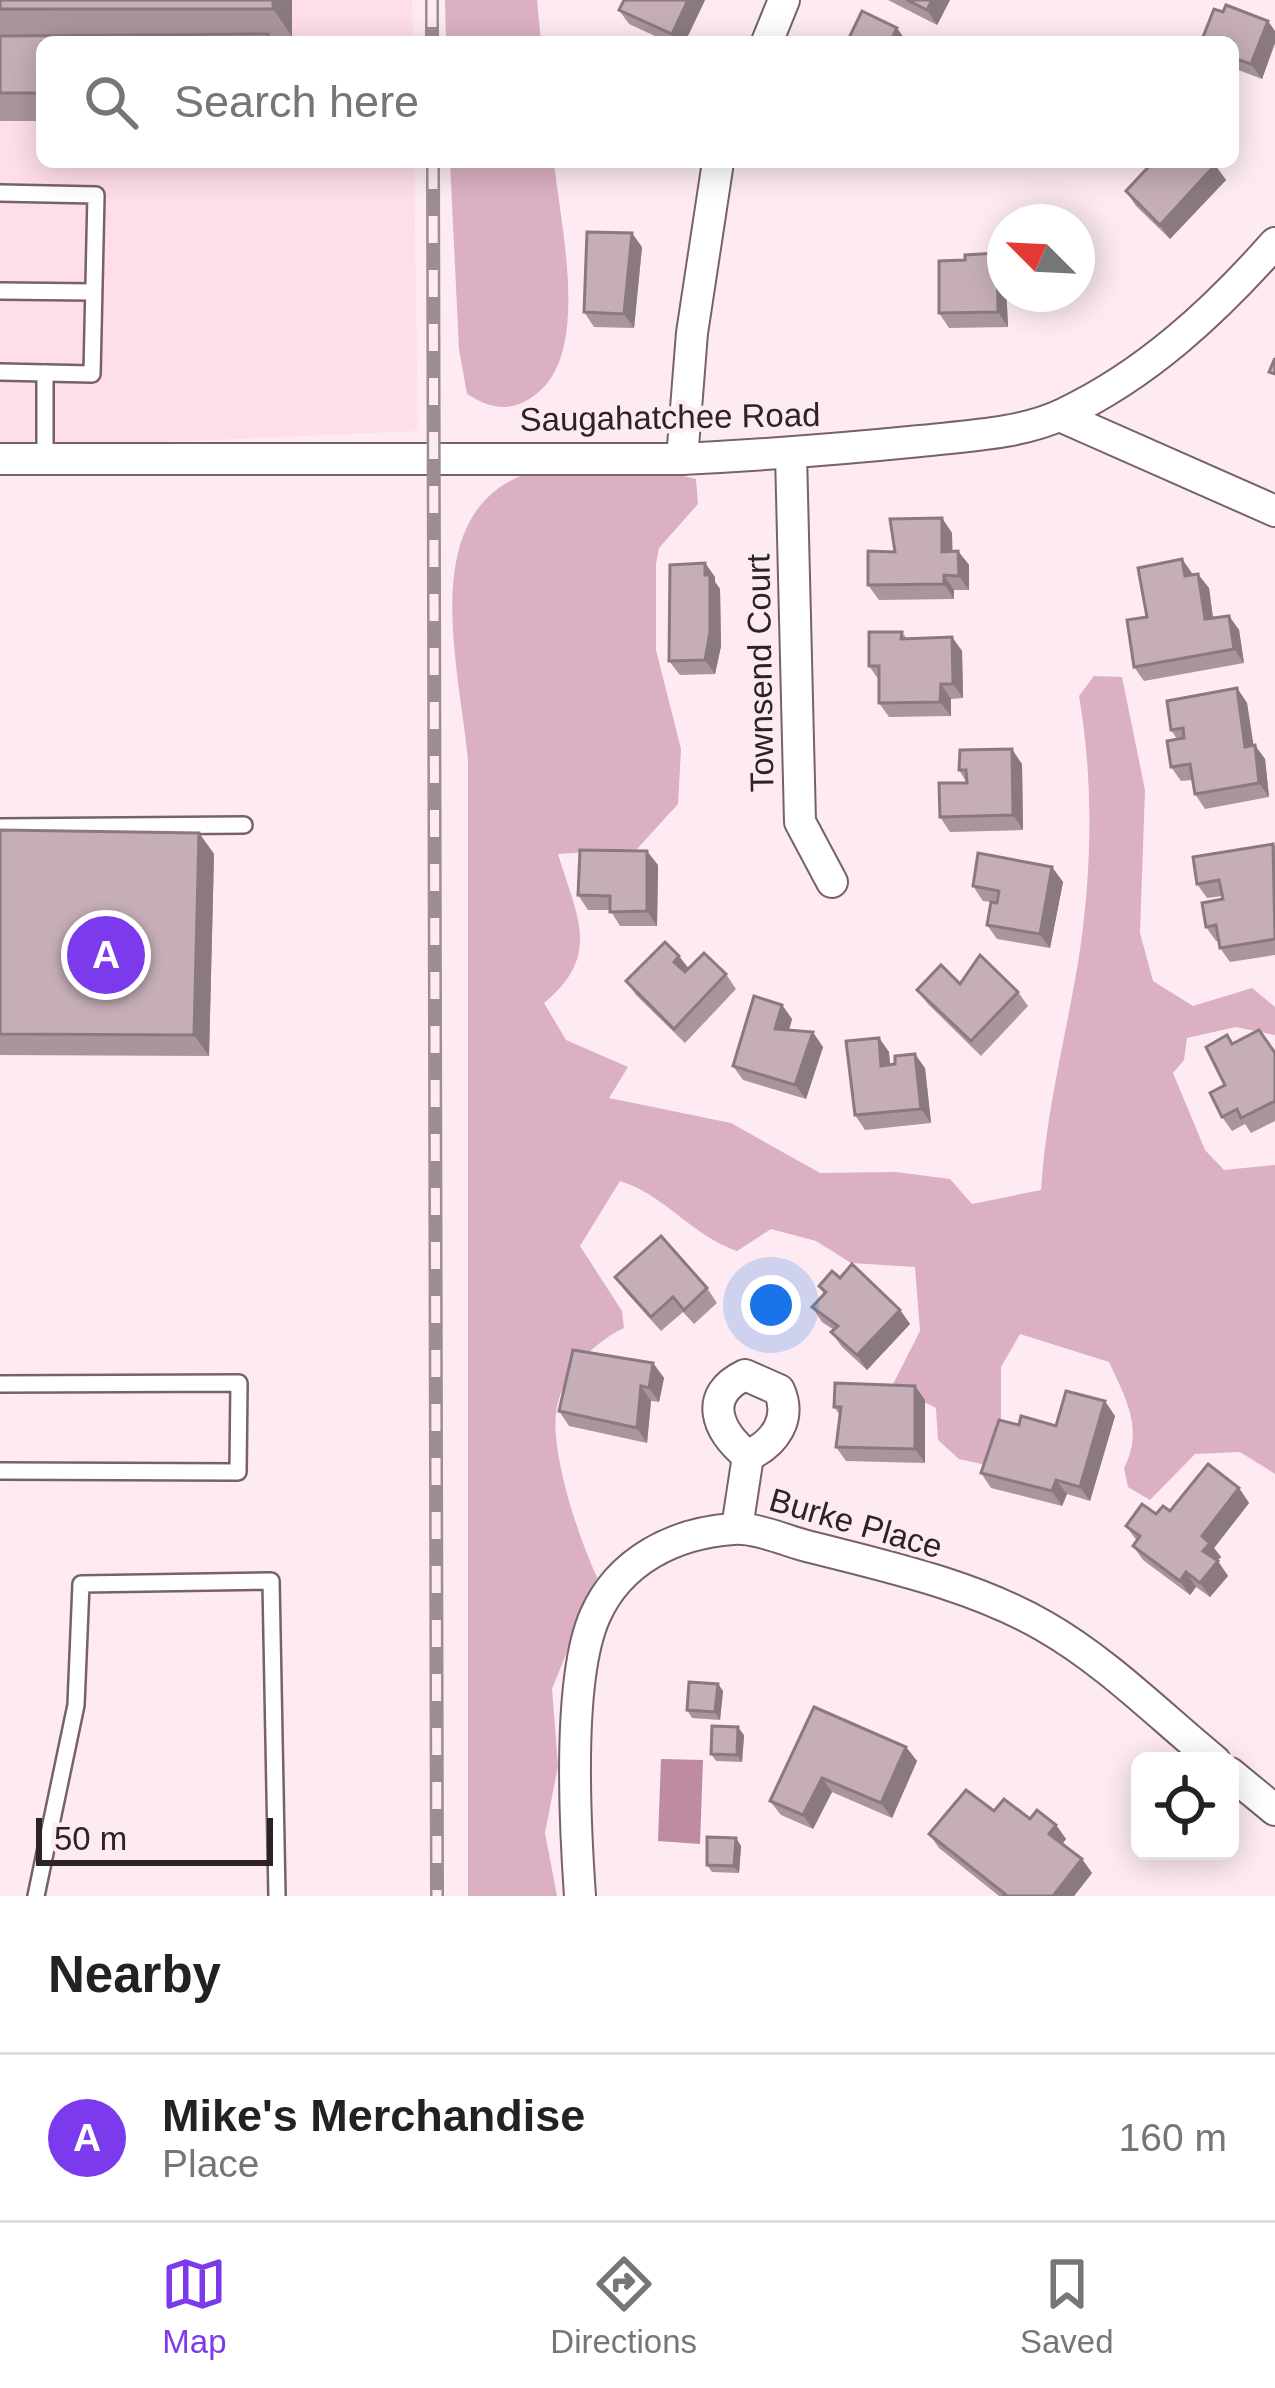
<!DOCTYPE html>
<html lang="en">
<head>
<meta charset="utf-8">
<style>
	:root { --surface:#fff; --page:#f6f6f6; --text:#222; --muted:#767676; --line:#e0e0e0; --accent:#7c3aed }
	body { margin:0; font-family:Helvetica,sans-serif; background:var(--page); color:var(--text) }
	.controls { position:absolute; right:36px; bottom:36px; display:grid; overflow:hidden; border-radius:18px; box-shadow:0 6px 30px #0003 }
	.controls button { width:108px; height:108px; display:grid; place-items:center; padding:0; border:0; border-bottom:3px solid var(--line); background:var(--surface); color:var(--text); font:60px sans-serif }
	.compass { position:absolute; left:987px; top:204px; width:108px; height:108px; border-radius:50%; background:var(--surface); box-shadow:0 6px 30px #0003; rotate:294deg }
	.scale { position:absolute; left:36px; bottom:30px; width:237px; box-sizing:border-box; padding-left:12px; border:6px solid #2b2326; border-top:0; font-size:33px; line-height:42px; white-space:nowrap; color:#2b2326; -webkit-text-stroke:9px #fdeaf2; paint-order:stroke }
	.you { position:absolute; left:771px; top:1305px; width:42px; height:42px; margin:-30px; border:9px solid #fff; border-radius:50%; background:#1a73e8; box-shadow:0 0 0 18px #1a73e833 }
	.badge { display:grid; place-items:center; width:78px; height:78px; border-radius:50%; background:var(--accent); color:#fff; font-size:39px; font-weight:700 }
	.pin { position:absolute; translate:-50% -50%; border:6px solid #fff; box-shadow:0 3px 12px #0006 }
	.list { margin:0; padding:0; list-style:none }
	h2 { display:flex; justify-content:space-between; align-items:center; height:156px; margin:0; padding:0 48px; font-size:51px }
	h2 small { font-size:39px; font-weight:400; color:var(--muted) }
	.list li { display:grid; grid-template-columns:78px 1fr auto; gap:36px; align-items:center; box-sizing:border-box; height:168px; padding:0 48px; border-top:3px solid var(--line) }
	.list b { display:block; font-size:45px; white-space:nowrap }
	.list p { margin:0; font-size:39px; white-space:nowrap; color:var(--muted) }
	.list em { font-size:39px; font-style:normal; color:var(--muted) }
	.icon { flex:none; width:66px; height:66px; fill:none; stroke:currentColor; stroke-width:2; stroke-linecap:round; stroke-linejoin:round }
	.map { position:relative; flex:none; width:1275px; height:1896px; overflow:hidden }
	.search { position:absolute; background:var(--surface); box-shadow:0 6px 30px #0003; left:36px; right:36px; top:36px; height:132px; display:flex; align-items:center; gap:30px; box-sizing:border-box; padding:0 42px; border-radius:18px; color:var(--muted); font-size:45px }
	.sheet { height:324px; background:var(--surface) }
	nav { display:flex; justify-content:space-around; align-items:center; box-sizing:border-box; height:168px; border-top:3px solid var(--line); background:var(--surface); font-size:33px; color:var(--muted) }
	nav a { display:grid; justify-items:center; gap:6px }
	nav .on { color:var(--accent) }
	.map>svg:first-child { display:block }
	.built { fill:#ffdeeb }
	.green { fill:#dbb0c2 }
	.water { fill:#be8ba1 }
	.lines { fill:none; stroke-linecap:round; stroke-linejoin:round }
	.service-casing { stroke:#77626b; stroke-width:20 }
	.minor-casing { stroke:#77626b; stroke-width:34 }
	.service { stroke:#fff; stroke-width:15 }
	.minor { stroke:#fff; stroke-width:30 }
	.rail-casing { stroke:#9b8d93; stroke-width:14 }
	.rail { stroke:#fdeaf2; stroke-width:9; stroke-dasharray:27; stroke-linecap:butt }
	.wall { fill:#a9969d }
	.shaded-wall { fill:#8a7a80 }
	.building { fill:#c5aeb7; stroke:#8a7a80; stroke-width:3 }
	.labels { text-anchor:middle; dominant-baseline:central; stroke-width:9; stroke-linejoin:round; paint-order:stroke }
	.street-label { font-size:33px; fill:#2b2326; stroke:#fdeaf2 }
</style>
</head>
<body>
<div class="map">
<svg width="1275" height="1896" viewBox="0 0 1275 1896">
	<rect width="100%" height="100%" fill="#fdeaf2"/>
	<polygon class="built" points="0,0 412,0 413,42 42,42 42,162 414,162 418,431 0,449"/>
	<g class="green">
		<polygon points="445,0 537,0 541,42 446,42"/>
		<path d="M450,162H554C560,224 592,354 535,395C511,413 491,409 467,394L459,349Z"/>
		<path d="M542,469L662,471L696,479L698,504L659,548L656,564V650L681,749L678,804L637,849L558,854C577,917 602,955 544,1003L566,1040L628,1067L609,1098L731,1123L820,1173L896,1172L950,1179L972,1204L1041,1190C1046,1112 1065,1040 1078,963C1092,875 1094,783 1079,696L1094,676L1122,677L1145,790L1140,933L1153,981L1193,1006L1252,988L1275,1007V1035L1236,1027L1187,1038L1184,1060L1173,1073L1205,1150L1224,1170L1275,1165V1474L1240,1452L1195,1454L1150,1500L1128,1487L1124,1468C1144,1429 1126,1399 1109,1362L1020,1334L1001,1367V1433L986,1465L959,1459L938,1440L936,1408L892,1386L920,1331L915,1267L851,1263L816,1241L771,1229L737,1251C691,1235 665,1195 620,1181L580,1246L622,1311L624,1328C593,1342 560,1377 556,1413C551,1455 579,1539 597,1577L552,1689L558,1766L545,1833L557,1896H468V760C459,662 412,500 542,469Z"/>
	</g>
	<polygon class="water" points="661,1759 703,1760 700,1844 658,1841"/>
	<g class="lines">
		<g class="service-casing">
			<g id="service">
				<polyline points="0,193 96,195 92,374 0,372"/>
				<polyline points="0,291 93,292"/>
				<polyline points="45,373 45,458"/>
				<polyline points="0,827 244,825"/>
				<polyline points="0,1384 239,1383 238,1472 0,1471"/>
				<polyline points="36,1896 76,1705 81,1584 271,1581 277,1896"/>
			</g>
		</g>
		<g class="minor-casing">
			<g id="minor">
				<polyline points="767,42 784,0"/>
				<polyline points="1060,416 1275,511"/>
				<polyline points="791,454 800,822 832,882"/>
				<path d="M0,459H682C762,455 840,449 920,441C965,436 1021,434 1063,414C1146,375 1215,311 1275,243"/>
				<polyline points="682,459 692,333 718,162"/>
				<path d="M745,1375L779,1390C792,1419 775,1443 748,1456C717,1431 702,1395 745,1375Z"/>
				<polyline points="737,1528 748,1456"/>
				<polyline points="1230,1773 1275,1810"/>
				<path d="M580,1896C575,1825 567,1679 595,1616C619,1561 674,1533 733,1529C754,1527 782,1539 803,1545C884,1566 971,1584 1044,1626C1107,1662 1159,1715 1215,1761"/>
			</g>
		</g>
		<use href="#service" class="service"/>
		<use href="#minor" class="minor"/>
		<g class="rail-casing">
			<g id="rail">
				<polyline points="432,0 432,42"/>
				<polyline points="433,162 437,1896"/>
			</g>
		</g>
		<use href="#rail" class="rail"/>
	</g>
	<g class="wall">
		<polygon points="0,0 292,0 292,36 269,36 273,42 42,42 42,121 0,121"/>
		<polygon points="624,0 705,0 685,42 668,42 629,24 619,10"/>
		<polygon points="888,0 950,0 937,25"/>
		<polygon points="1275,31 1275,43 1262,79 1233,68 1233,42 1207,42 1203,37"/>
		<polygon points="611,162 644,162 642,168"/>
		<polygon points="1215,165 1226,180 1170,239 1136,206 1126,191"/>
		<polygon points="642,247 634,328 594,327 584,312"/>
		<polygon points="997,253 1005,264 1008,327 949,328 939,313"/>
		<polygon points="942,518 952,533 952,551 958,551 969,565 969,590 954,590 954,599 879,600 868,585 895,552"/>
		<polygon points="705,563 715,577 715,582 720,589 721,646 715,674 680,675 669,661"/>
		<polygon points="1192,573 1209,588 1213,618 1229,616 1239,630 1244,663 1144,681 1134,667 1147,617"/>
		<polygon points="902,632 907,639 952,637 962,651 963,698 951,699 951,716 889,717 879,703 879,680 869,666"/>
		<polygon points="1237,688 1247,703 1253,745 1265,759 1269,797 1205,809 1195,794 1192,780 1181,781 1171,767 1177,739 1171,730"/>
		<polygon points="1022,764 1023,830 950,832 940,817 967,783 959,770"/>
		<polygon points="0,830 199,833 214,854 209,1056 0,1055"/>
		<polygon points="1273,844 1275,846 1275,955 1230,962 1220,948 1219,941 1216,941 1206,927 1223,899 1223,896 1207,898 1197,884"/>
		<polygon points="658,865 657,926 620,926 610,910 588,910 578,895"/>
		<polygon points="1052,867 1063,882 1050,948 997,939 987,925 991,902 983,901 973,886"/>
		<polygon points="688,968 726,974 736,989 685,1043 636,995 626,981"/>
		<polygon points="960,984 1018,992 1028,1006 981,1056 928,1004 917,990"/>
		<polygon points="782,1005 792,1019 789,1030 823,1047 806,1099 743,1080 733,1066"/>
		<polygon points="1227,1035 1233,1043 1275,1053 1275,1121 1251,1133 1245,1124 1232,1131 1222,1117"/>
		<polygon points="879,1038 889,1052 890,1065 925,1068 931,1123 865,1130 855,1115"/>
		<polygon points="615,1277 707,1288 717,1303 694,1324 683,1312 661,1331 626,1292"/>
		<polygon points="840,1278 900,1310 910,1324 867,1370 842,1347 831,1332 834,1330 822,1322 812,1307 824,1294 819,1286"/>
		<polygon points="653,1363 664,1378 659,1402 651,1401 647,1443 569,1426 559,1411"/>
		<polygon points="915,1386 925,1400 925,1463 846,1461 836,1447 840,1415 834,1407"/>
		<polygon points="1115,1416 1090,1501 1067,1494 1062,1506 991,1488 981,1473 1019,1425 1056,1426"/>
		<polygon points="1239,1488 1249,1503 1214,1548 1221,1557 1217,1561 1228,1576 1210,1597 1196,1587 1190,1595 1143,1560 1133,1546 1137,1541 1126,1526"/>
		<polygon points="718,1684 723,1691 720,1720 692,1718 687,1710"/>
		<polygon points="814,1707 906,1747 917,1761 892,1818 832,1792 813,1829 781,1815 770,1801"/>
		<polygon points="744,1735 742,1762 716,1761 711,1754"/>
		<polygon points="1030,1819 1056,1825 1066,1839 1062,1844 1082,1859 1092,1873 1074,1896 999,1896 939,1848 929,1834"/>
		<polygon points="736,1838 741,1846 739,1873 712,1872 707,1865"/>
	</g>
	<g class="shaded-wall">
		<polygon points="273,0 292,0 292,36 273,9"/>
		<polygon points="688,0 705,0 685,42 677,42 672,34"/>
		<polygon points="932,0 950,0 937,25 927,10"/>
		<polygon points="1268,21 1275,31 1275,43 1262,79 1251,64"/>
		<polygon points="897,28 907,42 893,42 891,40"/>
		<polygon points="1215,165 1226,180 1170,239 1160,225"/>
		<polygon points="632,233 642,247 634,328 624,314"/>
		<polygon points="997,253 1005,264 1008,327 998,312"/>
		<polygon points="942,518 952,533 953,566 942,552"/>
		<polygon points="958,551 969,565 969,590 959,576"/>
		<polygon points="1182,559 1192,573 1195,591 1185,576"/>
		<polygon points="705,563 715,577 715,582 720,589 721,646 715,674 705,660"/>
		<polygon points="1198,574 1209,588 1215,634 1205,619"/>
		<polygon points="944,575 954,590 954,599 944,584"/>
		<polygon points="1229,616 1239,630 1244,663 1234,649"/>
		<polygon points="952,637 962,651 963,698 953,684"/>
		<polygon points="941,684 951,699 951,716 940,702"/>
		<polygon points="1237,688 1247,703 1256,761 1245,747"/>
		<polygon points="1255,745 1265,759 1269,797 1259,783"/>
		<polygon points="1012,749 1022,764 1023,830 1013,815"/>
		<polygon points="199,833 214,854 209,1056 194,1035"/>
		<polygon points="647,851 658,865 657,926 647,911"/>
		<polygon points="1052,867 1063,882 1050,948 1040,934"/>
		<polygon points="679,956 690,970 684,977 674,962"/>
		<polygon points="782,1005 792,1019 785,1044 775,1029"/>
		<polygon points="813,1032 823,1047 806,1099 795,1085"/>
		<polygon points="879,1038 889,1052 891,1081 881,1066"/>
		<polygon points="915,1054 925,1068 931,1123 921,1109"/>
		<polygon points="900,1310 910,1324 867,1370 857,1355"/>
		<polygon points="653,1363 664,1378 659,1402 649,1388"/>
		<polygon points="641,1386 651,1401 647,1443 637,1428"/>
		<polygon points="915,1386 925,1400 925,1463 915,1449"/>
		<polygon points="1105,1401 1115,1416 1090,1501 1080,1487"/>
		<polygon points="1056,1480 1067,1494 1062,1506 1052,1491"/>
		<polygon points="1239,1488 1249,1503 1214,1548 1221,1557 1213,1565 1203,1551 1202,1536"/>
		<polygon points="1218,1561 1228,1576 1210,1597 1200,1583"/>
		<polygon points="1186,1572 1196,1587 1190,1595 1180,1581"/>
		<polygon points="718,1684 723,1691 720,1720 715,1712"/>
		<polygon points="738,1727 744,1735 742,1762 737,1755"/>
		<polygon points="906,1747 917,1761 892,1818 881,1803"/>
		<polygon points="822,1778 832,1792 813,1829 803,1815"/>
		<polygon points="1056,1825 1066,1839 1059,1848 1049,1834"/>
		<polygon points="736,1838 741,1846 739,1873 734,1866"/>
		<polygon points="1082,1859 1092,1873 1074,1896 1053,1896"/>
	</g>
	<g class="building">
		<rect x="0" y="0" width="273" height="9"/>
		<polygon points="624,0 688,0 672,34 619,10"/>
		<polygon points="907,0 932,0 927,10"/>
		<polygon points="1226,5 1268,21 1251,64 1233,58 1233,42 1212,42 1203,37 1214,9 1223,12"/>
		<polygon points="862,11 897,28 891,40 897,42 847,42"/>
		<polygon points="268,34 268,42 42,42 42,93 0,93 0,36"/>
		<polygon points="1153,162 1212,162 1215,165 1160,225 1126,191"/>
		<polygon points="587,232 632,233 624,314 584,312"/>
		<polygon points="997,253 998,312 939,313 939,261 965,260 965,255"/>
		<polygon points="1275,358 1275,374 1269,372"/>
		<polygon points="942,518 942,552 958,551 959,576 944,575 944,584 868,585 868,551 895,552 890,519"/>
		<polygon points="1182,559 1185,576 1198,574 1205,619 1229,616 1234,649 1134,667 1127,620 1147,617 1138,568"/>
		<polygon points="705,563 705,575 710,575 710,632 705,660 669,661 670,565"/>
		<polygon points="869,632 902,632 901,639 952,637 953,684 941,684 940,702 879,703 879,666 869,666"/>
		<polygon points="1237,688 1245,747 1255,745 1259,783 1195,794 1190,764 1171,767 1167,741 1184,738 1183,728 1171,730 1167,701"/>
		<polygon points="1012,749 1013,815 940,817 939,783 967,783 966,770 959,770 960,750"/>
		<polygon points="0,830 199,833 194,1035 0,1034"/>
		<polygon points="1273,844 1275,939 1220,948 1216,925 1206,927 1202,903 1223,899 1219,880 1197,884 1193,857"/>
		<polygon points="580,850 647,851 647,911 610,912 610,896 578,895"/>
		<polygon points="978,853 1052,867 1040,934 987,925 991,902 997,903 999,891 973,886"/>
		<polygon points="665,942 679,956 674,962 685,972 704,953 726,974 674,1029 626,981"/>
		<polygon points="980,955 1018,992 971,1041 917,990 941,965 960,984"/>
		<polygon points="754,996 782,1005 775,1029 813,1032 795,1085 733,1066"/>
		<polygon points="1259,1030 1275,1053 1275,1101 1241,1118 1237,1109 1222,1117 1210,1093 1225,1085 1206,1047 1227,1035 1232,1044"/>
		<polygon points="879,1038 881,1066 895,1064 895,1056 915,1054 921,1109 855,1115 846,1041"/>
		<polygon points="661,1236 707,1288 684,1310 673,1297 651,1317 615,1277"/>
		<polygon points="852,1264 900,1310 857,1355 831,1332 838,1326 812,1307 826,1292 819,1286 832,1271 840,1278"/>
		<polygon points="573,1350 653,1363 649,1388 641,1386 637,1428 559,1411"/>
		<polygon points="835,1383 915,1386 915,1449 836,1447 841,1407 834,1407"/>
		<polygon points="1066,1391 1105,1401 1080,1487 1056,1480 1052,1491 981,1473 999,1420 1019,1425 1021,1416 1056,1426"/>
		<polygon points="1208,1464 1239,1488 1202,1536 1210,1543 1203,1551 1218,1561 1200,1583 1186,1572 1180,1581 1133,1546 1140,1536 1126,1526 1142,1504 1156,1514 1163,1506 1170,1511"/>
		<polygon points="689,1682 718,1684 715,1712 687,1710"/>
		<polygon points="814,1707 906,1747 881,1803 822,1778 803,1815 770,1801"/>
		<polygon points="712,1726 738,1727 737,1755 711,1754"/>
		<polygon points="966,1790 994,1811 1004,1799 1030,1819 1037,1810 1056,1825 1049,1834 1082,1859 1053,1896 1003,1896 1005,1894 929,1834"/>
		<polygon points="707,1837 736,1838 734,1866 707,1865"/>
	</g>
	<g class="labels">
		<g class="street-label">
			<text transform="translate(670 417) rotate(-1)">Saugahatchee Road</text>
			<text transform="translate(760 673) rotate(-91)">Townsend Court</text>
			<text transform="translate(856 1523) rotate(16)">Burke Place</text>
		</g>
	</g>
</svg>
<div class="controls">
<button><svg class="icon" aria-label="locate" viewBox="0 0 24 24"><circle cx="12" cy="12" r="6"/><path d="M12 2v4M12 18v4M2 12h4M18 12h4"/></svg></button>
</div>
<svg class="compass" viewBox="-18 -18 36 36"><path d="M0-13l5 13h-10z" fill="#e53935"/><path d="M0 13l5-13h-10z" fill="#767676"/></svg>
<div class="scale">50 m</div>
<div class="you"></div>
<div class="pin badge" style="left:106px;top:955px">A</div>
<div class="search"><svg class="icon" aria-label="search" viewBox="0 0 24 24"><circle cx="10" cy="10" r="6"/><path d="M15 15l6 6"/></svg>Search here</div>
</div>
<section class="sheet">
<h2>Nearby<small></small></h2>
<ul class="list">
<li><span class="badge">A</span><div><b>Mike's Merchandise</b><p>Place</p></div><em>160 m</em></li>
</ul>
</section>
<nav>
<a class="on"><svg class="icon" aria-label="map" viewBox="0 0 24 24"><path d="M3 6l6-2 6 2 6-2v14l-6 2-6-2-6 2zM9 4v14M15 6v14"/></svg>Map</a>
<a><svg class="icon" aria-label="directions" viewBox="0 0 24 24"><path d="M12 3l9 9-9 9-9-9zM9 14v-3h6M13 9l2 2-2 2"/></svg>Directions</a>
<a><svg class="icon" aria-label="saved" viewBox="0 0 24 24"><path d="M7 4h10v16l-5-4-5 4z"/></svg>Saved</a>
</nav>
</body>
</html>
